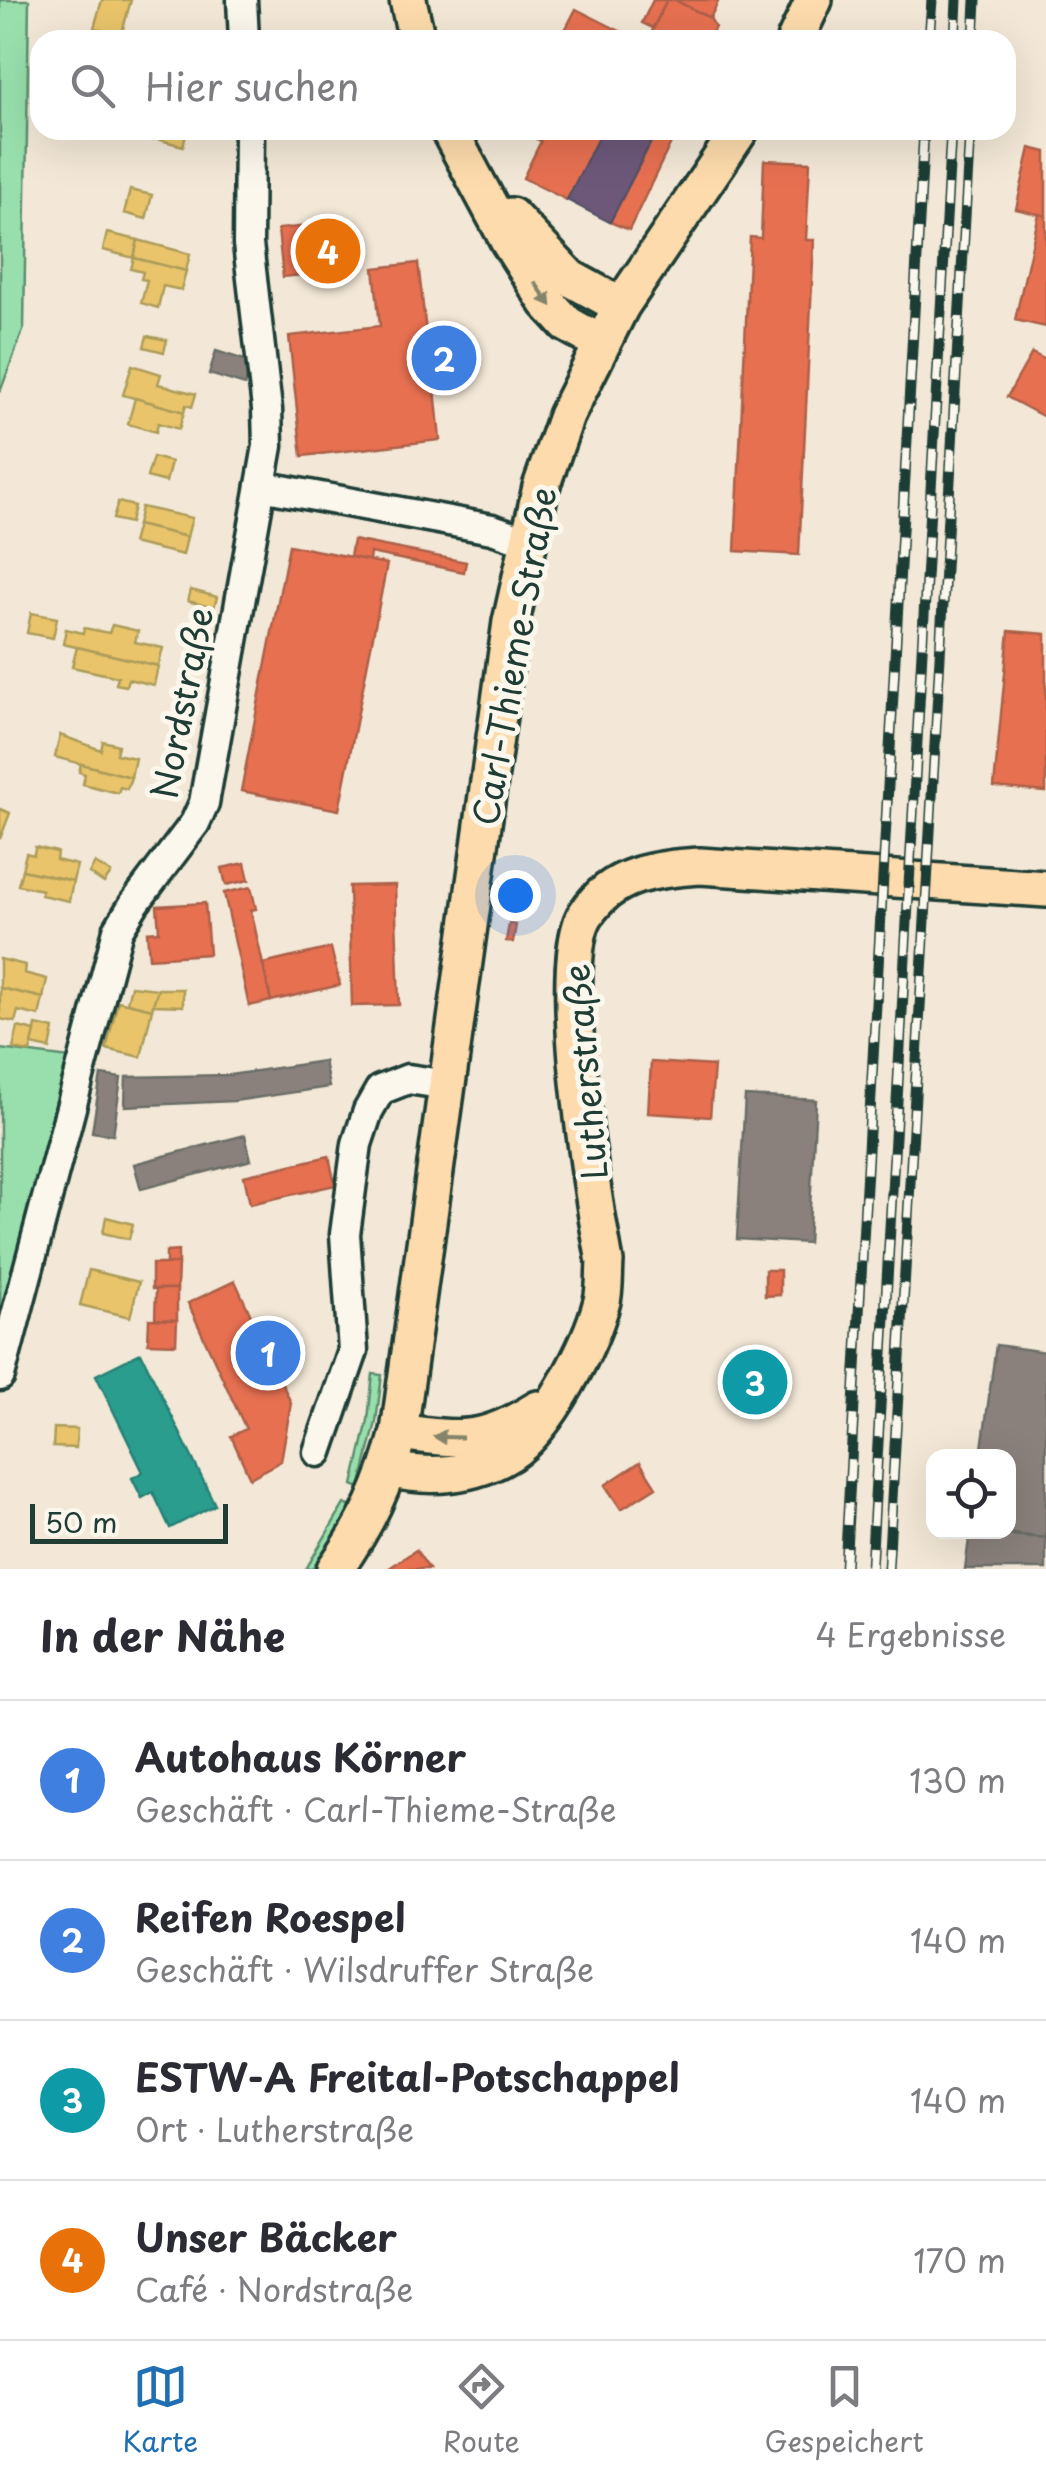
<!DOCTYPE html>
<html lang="de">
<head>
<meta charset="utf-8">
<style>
	:root { --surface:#fff; --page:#f2f2f3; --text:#2b2b33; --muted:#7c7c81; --line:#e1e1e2; --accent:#1f6fb2 }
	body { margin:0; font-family:"Playpen Sans",sans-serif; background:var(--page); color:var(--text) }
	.controls { position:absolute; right:30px; bottom:30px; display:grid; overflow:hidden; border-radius:20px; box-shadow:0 10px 40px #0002 }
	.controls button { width:90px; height:90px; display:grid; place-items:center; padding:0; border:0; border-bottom:2px solid var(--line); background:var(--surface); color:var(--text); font:50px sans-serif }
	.scale { position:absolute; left:30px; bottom:25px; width:198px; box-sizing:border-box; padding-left:10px; border:5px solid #1f3d34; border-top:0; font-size:28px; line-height:35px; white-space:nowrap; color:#1f3d34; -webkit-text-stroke:8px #fbf7ec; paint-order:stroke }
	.you { position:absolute; left:515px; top:895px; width:35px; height:35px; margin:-25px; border:8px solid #fff; border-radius:50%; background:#1a73e8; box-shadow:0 0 0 15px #1a73e833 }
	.badge { display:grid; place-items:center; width:65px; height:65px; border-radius:50%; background:var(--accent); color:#fff; font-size:32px; font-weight:700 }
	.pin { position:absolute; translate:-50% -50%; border:5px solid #fff; box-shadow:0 2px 10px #0006 }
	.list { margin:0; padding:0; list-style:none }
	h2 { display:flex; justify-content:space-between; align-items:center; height:130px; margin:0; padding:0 40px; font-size:42px }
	h2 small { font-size:32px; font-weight:400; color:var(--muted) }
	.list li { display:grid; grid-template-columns:65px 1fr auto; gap:30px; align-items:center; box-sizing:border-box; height:160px; padding:0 40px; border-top:2px solid var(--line) }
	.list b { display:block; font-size:38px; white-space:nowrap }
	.list p { margin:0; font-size:32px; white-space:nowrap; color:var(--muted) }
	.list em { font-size:32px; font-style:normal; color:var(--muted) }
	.icon { flex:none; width:55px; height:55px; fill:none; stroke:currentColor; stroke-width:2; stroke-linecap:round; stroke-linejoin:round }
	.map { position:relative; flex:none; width:1046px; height:1569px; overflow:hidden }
	.search { position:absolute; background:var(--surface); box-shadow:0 10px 40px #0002; left:30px; right:30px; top:30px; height:110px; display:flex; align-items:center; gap:25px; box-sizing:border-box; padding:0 35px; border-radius:30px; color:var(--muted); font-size:38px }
	.sheet { height:770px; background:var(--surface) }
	nav { display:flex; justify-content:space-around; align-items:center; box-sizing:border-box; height:140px; border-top:2px solid var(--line); background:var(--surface); font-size:28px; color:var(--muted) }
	nav a { display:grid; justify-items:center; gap:5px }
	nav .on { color:var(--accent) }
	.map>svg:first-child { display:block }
	.green { fill:#98dfad; stroke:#5c8e70; stroke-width:2.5 }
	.homes { fill:#e9c46a; stroke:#ac9c5a; stroke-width:2.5 }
	.shops { fill:#e76f51; stroke:#ab6048; stroke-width:2.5 }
	.offices { fill:#6d597a; stroke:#565165; stroke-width:2.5 }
	.schools { fill:#2a9d8f; stroke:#278074; stroke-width:2.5 }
	.industry { fill:#8a817c; stroke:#6a6d66; stroke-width:2.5 }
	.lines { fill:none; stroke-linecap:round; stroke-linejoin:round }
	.minor-casing { stroke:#1f3d34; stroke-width:35 }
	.major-casing { stroke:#1f3d34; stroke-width:42 }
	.minor { stroke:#fbf7ec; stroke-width:28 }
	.major { stroke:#fddbac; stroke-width:35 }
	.rail-casing { stroke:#1f3d34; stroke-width:11 }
	.rail { stroke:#fbf7ec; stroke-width:8; stroke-dasharray:22; stroke-linecap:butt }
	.oneway { fill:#83846a }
	.labels { text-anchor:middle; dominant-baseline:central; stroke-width:10; stroke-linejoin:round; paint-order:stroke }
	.street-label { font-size:35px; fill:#1f3d34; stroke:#fbf7ec }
</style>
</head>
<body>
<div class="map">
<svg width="1046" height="1569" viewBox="0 0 1046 1569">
	<rect width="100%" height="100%" fill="#f3e8d7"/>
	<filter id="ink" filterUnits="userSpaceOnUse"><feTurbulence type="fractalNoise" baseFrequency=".01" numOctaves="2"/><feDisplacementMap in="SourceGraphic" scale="20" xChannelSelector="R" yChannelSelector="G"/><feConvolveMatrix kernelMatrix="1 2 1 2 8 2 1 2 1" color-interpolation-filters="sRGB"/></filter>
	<g filter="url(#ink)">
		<g class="green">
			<polygon points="0,0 29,0 24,328 0,392"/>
			<polygon points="0,1049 70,1058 0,1335"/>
			<polygon points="373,1374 382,1375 376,1422 360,1488 353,1485 368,1420"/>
			<polygon points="344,1504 352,1507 328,1550 312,1569 306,1569"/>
		</g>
		<g class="homes">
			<polygon points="102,0 131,0 121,36 94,28"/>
			<polygon points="122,130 187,130 183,146"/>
			<polygon points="130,190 152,195 146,219 124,213"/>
			<polygon points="107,233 138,240 134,258 103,250"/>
			<polygon points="138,240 190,254 186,271 134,258"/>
			<polygon points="134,258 186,271 181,290 163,286 158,308 141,303 147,280 141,279 143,272 131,269"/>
			<polygon points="147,336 167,340 164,352 144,347"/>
			<polygon points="132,365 161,374 158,384 196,394 192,407 186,405 184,412 123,395"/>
			<polygon points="135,398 184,412 179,429 158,423 156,432 128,424"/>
			<polygon points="153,457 171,462 166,482 147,477"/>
			<polygon points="118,502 134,506 130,523 113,519"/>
			<polygon points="141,507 192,518 187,537 137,525"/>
			<polygon points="137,525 187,537 183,555 132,543"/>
			<polygon points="191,590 217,597 214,608 188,601"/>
			<polygon points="31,613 57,618 53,638 27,633"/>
			<polygon points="112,625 138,631 135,642 163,648 158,666 63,644 66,629 83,633 84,628 109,633"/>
			<polygon points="77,647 158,666 154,685 128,679 126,686 116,684 118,677 72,667"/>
			<polygon points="60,735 101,750 103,741 118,745 116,754 135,758 131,777 55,757"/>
			<polygon points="81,764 131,777 127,789 120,787 118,793 83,784 85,774 79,772"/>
			<polygon points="0,809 10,813 0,839"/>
			<polygon points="35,847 57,852 56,860 77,865 73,881 22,870 26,853 34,855"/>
			<polygon points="95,863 111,873 104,883 89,873"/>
			<polygon points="22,870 73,881 69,901 41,895 42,890 18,885"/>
			<polygon points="0,959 25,965 24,973 47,979 43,998 0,988"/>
			<polygon points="131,986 158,989 152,1009 127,1003"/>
			<polygon points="0,988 43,998 39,1016 18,1011 15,1022 0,1019"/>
			<polygon points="158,989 183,989 183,1006 153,1005"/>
			<polygon points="118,1001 152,1009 141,1057 106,1049"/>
			<polygon points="36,1025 54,1029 50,1049 32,1045"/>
			<polygon points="18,1027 35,1031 30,1052 13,1049"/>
			<polygon points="106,1217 133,1224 129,1239 103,1233"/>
			<polygon points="89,1270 139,1282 130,1317 80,1305"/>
			<polygon points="54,1428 77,1429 76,1448 53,1447"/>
		</g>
		<g class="shops">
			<polygon points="653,0 667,0 653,28 642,23"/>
			<polygon points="667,0 675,0 710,18 715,27 708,40 648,40"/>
			<polygon points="675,0 719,0 710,18"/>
			<polygon points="576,9 638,40 560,40"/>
			<polygon points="518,130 602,130 567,200 523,178 541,141"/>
			<polygon points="657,130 677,130 629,230 610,222"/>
			<polygon points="1030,148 1046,152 1046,216 1016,209"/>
			<polygon points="764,160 810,162 806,240 814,240 799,555 735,551 750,237 761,238"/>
			<polygon points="1039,214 1046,216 1046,327 1015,320"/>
			<polygon points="327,224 332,272 283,277 278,229"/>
			<polygon points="418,263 428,349 443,347 448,386 435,388 440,440 302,456 289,336 380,326 374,268"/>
			<polygon points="1032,353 1046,360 1046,418 1007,397"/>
			<polygon points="353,540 466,562 464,572 370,553 369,561 350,557"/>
			<polygon points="289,545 387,564 339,810 241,791"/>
			<polygon points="1009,631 1046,634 1046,792 994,787"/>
			<polygon points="245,863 249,880 226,885 222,868"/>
			<polygon points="395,885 399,1005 352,1006 349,886"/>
			<polygon points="251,887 256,909 251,910 271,1001 249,1006 224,893"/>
			<polygon points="205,903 209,954 149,958 147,932 159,931 157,906"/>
			<polygon points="509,924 516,925 513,942 506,941"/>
			<polygon points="331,948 340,985 271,1001 263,964"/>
			<polygon points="651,1062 714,1066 710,1117 648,1113"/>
			<polygon points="329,1156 335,1185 250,1204 244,1176"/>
			<polygon points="178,1251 178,1264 166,1264 166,1252"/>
			<polygon points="152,1264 178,1264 177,1289 152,1289"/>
			<polygon points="765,1270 780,1270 780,1295 765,1296"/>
			<polygon points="235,1281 291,1403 281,1461 250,1478 231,1436 246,1429 188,1303"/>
			<polygon points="156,1289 177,1289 177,1320 155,1320"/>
			<polygon points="149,1319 177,1320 176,1344 148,1343"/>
			<polygon points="640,1462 656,1487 621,1509 605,1485"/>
			<polygon points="416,1550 429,1569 388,1569"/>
		</g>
		<polygon class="offices" points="602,130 657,130 610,222 567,200"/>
		<polygon class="schools" points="141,1353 215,1505 170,1528 153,1492 142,1498 132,1478 143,1472 96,1375"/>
		<g class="industry">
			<polygon points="216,351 251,362 245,385 209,374"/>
			<polygon points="324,1061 329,1087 234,1101 125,1106 126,1077 230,1075"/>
			<polygon points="101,1075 121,1078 113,1135 92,1132"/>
			<polygon points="745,1096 816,1100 808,1243 737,1239"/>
			<polygon points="245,1135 251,1160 141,1189 134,1164"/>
			<polygon points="996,1345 1046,1352 1046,1538 999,1532 1008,1532 1008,1456 981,1456"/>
			<polygon points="738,1353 775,1354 772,1411 735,1410"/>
			<polygon points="970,1532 1046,1538 1046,1569 965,1569"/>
		</g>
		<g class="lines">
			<g class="minor-casing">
				<g id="minor">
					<polyline points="242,0 244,40"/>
					<polyline points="261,486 492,529 528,541"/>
					<polyline points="0,1376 118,930 134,904 195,823 204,803 268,446 267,409 248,244 249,130"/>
					<polyline points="318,1452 353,1351 345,1234 357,1144 368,1111 380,1090 408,1079 448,1085"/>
				</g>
			</g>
			<g class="major-casing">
				<g id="major">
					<polyline points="408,0 417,40"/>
					<polyline points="795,40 814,0"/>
					<polyline points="449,130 509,242 547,302 567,324 601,343"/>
					<polyline points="511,216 570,278 621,306"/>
					<path d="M399,1432C463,1441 483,1443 538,1409"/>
					<path d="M389,1469C429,1479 474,1476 510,1453C548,1428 591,1344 602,1301C605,1288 604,1275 605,1262C593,1198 554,961 586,914C613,873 656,869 700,866L1046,889"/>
					<path d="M335,1569C367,1524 385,1486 399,1432L511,622L541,487L566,416L621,306L740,130"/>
				</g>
			</g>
			<use href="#minor" class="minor"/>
			<use href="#major" class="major"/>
			<g class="rail-casing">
				<g id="rail">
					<polyline points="929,40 932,0"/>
					<polyline points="955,40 957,0"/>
					<polyline points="974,40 976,0"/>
					<polyline points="845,1569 924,130"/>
					<polyline points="871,1569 951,130"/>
					<polyline points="888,1569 970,130"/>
				</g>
			</g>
			<use href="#rail" class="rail"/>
		</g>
		<defs><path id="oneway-solid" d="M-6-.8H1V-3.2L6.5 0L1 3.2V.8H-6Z" transform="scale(2.5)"/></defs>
		<g class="oneway">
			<use href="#oneway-solid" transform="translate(543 294) rotate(55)"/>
			<use href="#oneway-solid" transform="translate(448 1437) rotate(-178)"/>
		</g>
	</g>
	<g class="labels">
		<g class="street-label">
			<text transform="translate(513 656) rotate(-80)">Carl-Thieme-Straße</text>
			<text transform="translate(181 703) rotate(-79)">Nordstraße</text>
			<text transform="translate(584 1072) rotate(-95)">Lutherstraße</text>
		</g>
	</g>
</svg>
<div class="controls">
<button><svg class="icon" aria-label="locate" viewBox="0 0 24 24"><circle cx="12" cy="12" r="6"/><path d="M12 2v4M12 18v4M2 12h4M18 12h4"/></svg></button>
</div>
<div class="scale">50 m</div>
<div class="you"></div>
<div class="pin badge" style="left:268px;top:1353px;background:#3f7fe0">1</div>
<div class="pin badge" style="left:444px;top:358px;background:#3f7fe0">2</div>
<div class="pin badge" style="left:755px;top:1382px;background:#0f9aa8">3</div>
<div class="pin badge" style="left:328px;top:251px;background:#e8710a">4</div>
<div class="search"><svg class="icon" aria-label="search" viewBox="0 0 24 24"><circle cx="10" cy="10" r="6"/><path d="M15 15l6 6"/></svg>Hier suchen</div>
</div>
<section class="sheet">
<h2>In der Nähe<small>4 Ergebnisse</small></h2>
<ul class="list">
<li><span class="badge" style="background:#3f7fe0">1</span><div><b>Autohaus Körner</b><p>Geschäft · Carl-Thieme-Straße</p></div><em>130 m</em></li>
<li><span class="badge" style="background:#3f7fe0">2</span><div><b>Reifen Roespel</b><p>Geschäft · Wilsdruffer Straße</p></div><em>140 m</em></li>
<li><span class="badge" style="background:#0f9aa8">3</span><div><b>ESTW-A Freital-Potschappel</b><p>Ort · Lutherstraße</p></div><em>140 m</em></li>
<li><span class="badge" style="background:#e8710a">4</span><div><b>Unser Bäcker</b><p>Café · Nordstraße</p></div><em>170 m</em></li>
</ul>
</section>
<nav>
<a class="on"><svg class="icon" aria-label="map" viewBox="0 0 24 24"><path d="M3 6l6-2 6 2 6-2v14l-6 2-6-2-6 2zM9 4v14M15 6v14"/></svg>Karte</a>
<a><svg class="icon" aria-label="directions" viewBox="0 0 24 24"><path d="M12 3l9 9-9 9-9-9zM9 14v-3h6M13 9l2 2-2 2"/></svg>Route</a>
<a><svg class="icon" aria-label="saved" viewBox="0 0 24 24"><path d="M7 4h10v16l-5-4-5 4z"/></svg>Gespeichert</a>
</nav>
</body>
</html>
